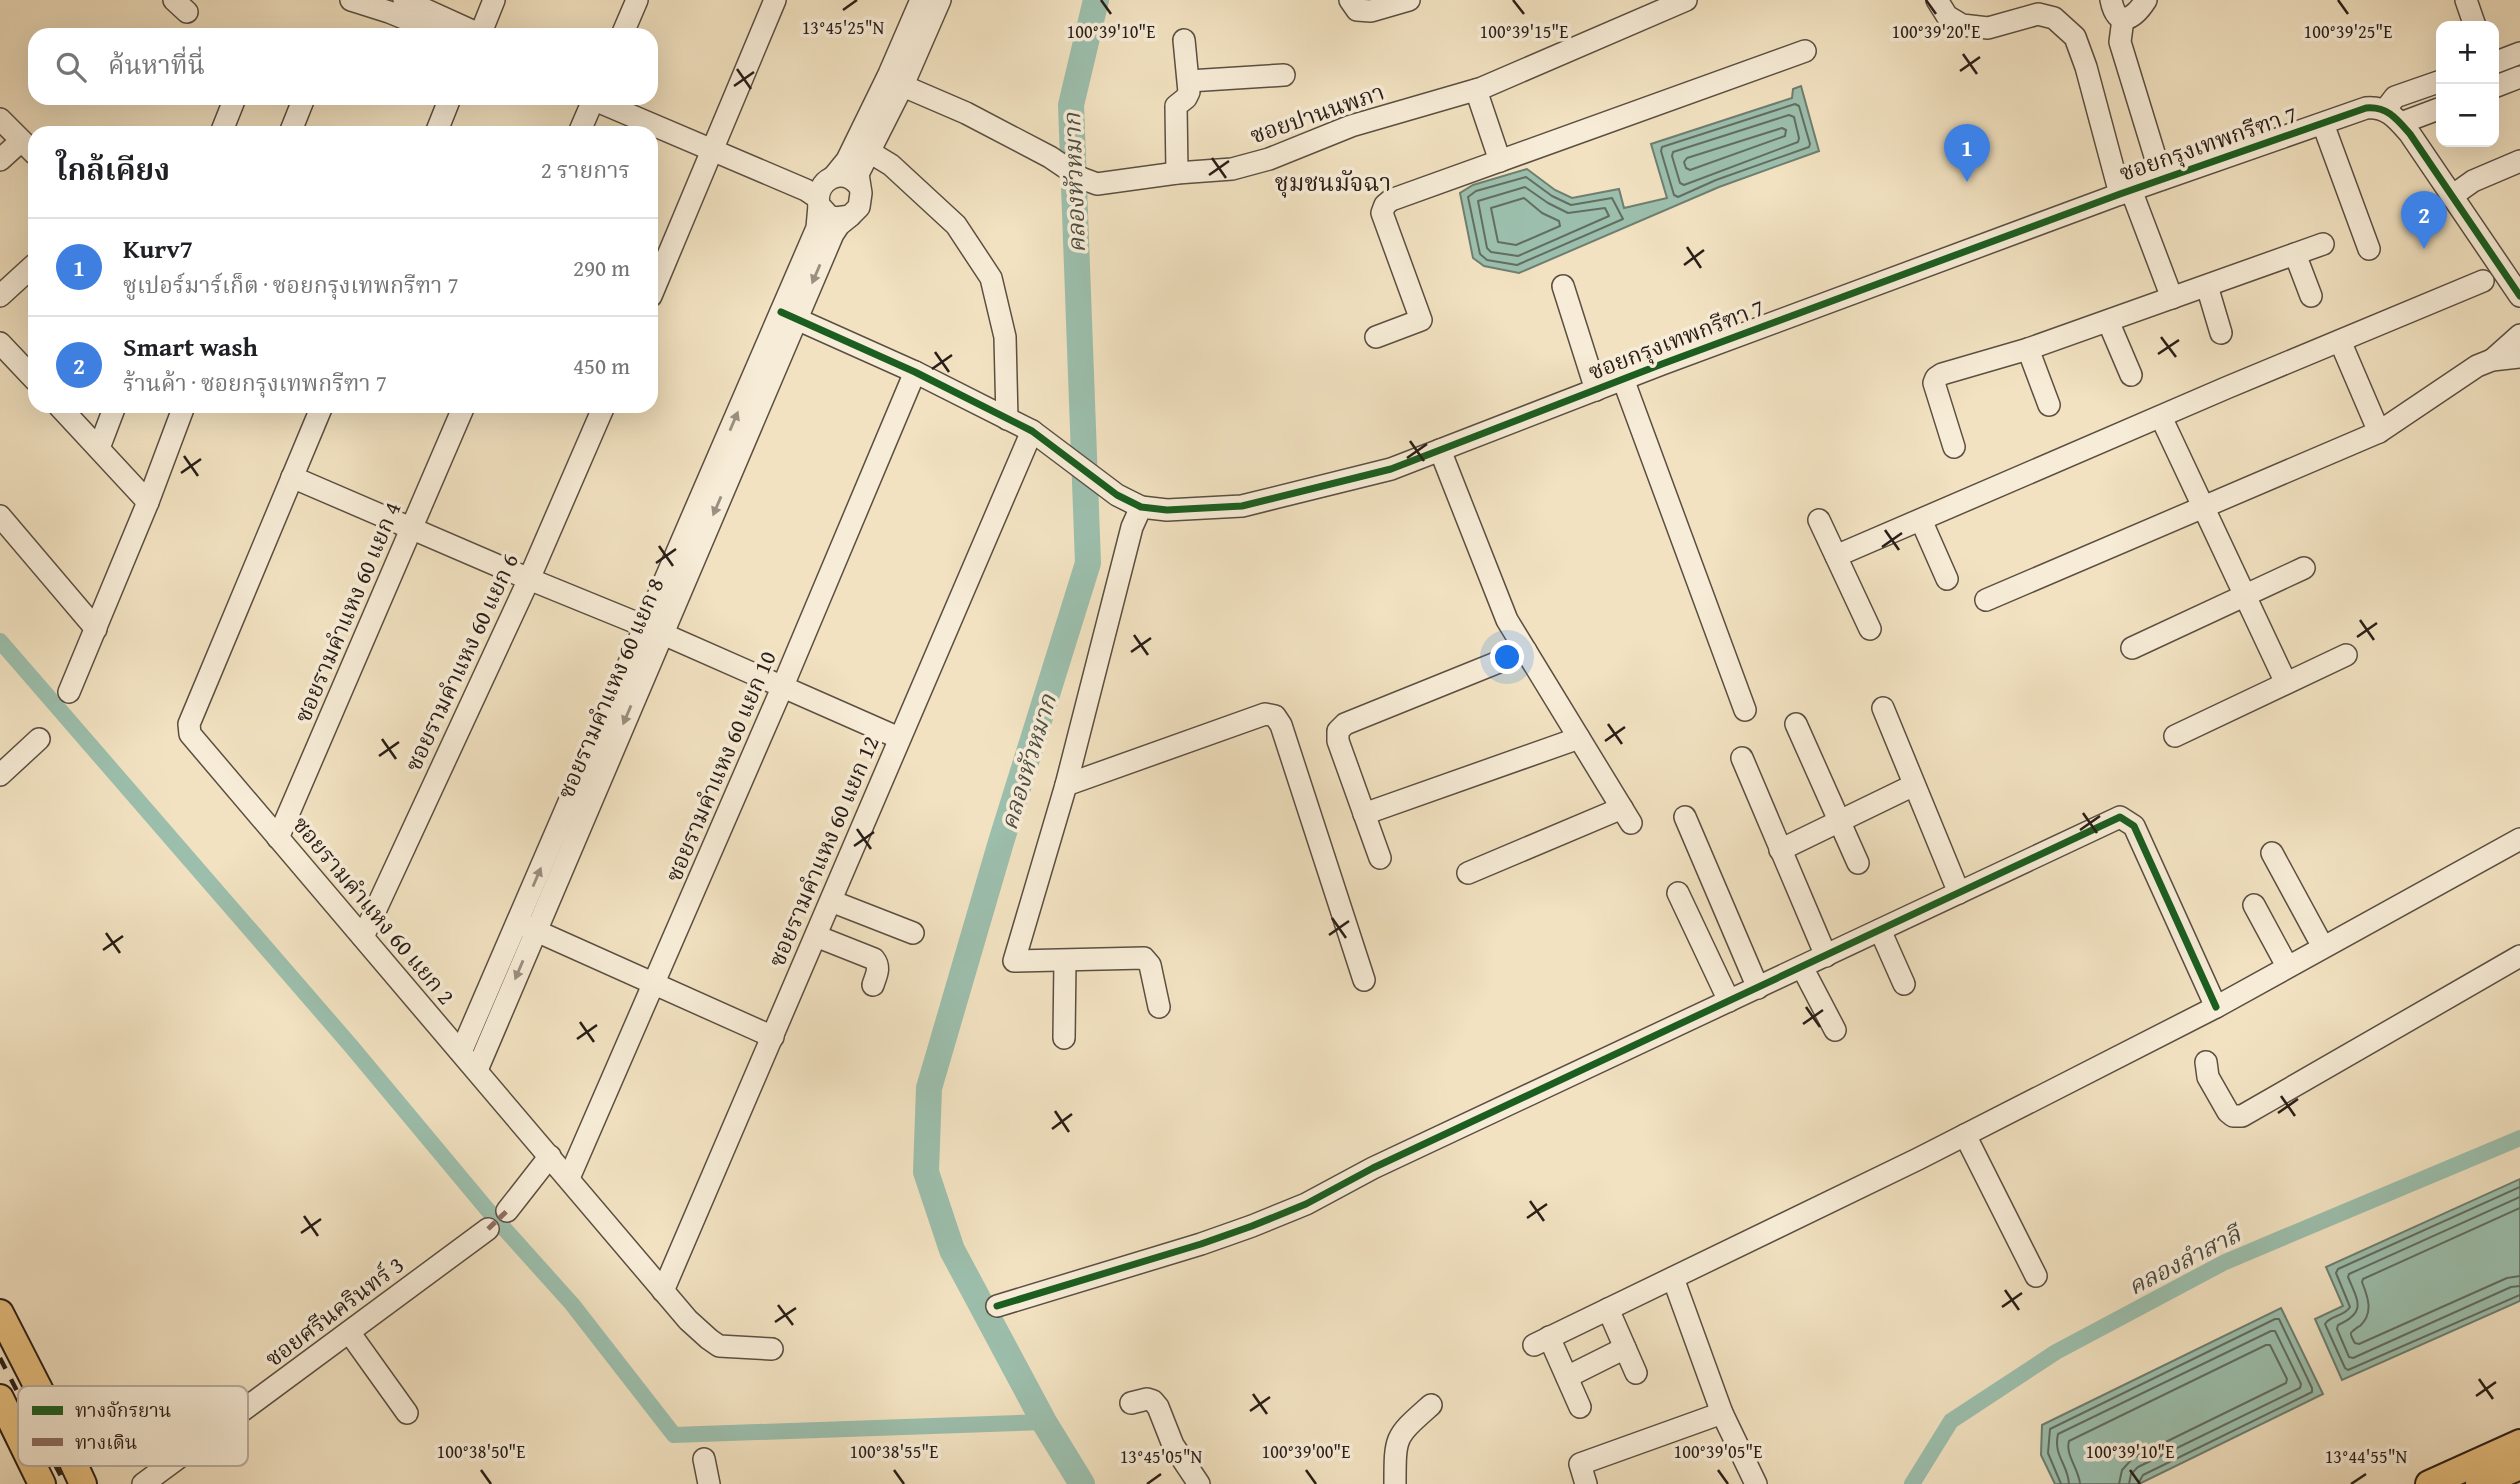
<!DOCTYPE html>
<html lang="th">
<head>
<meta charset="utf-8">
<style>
	:root { --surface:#fff; --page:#f6f6f6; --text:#202124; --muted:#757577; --line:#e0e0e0; --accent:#db2777 }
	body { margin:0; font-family:"Gentium Book Plus","Noto Serif Thai",serif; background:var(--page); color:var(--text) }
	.controls { position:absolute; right:21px; top:21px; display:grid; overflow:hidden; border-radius:14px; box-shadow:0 7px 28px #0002 }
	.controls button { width:63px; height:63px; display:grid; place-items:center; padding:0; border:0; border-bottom:2px solid var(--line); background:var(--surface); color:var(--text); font:35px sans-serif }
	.you { position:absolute; left:1508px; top:658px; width:24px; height:24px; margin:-18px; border:5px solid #fff; border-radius:50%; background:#1a73e8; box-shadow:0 0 0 10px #1a73e833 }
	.badge { display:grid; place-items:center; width:46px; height:46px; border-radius:50%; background:var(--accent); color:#fff; font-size:23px; font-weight:700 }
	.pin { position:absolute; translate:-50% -58px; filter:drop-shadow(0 2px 4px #0008) }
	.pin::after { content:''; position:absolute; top:37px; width:24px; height:21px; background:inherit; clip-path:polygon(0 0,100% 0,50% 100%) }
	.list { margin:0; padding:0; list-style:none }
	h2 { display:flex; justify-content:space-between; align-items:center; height:91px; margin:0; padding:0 28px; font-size:30px }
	h2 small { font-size:23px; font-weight:400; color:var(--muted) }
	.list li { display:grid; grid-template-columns:46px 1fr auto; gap:21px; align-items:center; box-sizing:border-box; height:98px; padding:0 28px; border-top:2px solid var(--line) }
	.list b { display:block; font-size:26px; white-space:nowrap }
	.list p { margin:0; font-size:23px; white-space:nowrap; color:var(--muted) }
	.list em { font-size:23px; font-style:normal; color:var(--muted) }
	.icon { flex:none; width:38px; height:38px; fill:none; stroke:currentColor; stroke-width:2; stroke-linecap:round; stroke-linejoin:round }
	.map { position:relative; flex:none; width:2520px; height:1484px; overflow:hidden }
	.search { position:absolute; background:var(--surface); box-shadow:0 7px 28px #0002; left:28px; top:28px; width:630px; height:77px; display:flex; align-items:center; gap:18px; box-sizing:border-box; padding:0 24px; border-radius:21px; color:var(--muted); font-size:26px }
	.panel { position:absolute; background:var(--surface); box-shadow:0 7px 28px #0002; left:28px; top:126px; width:630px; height:287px; border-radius:21px }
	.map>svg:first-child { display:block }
	.water { fill:#9cbfad; stroke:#6e7f71; stroke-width:2 }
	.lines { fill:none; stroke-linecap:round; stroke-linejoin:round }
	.shore { stroke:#626e62; stroke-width:2 }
	.canal { stroke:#9cbfad; stroke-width:16 }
	.river { stroke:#9cbfad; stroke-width:26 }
	.minor-casing { stroke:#5b4f42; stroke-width:24 }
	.major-casing { stroke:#291e18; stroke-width:30 }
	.minor { stroke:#f7ecd7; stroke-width:21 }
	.major { stroke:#e9c180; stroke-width:26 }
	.rail { stroke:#291e18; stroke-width:4.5; stroke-dasharray:12 12; stroke-linecap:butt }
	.quiet { stroke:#8d6e63; stroke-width:5; stroke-dasharray:10 5; stroke-linecap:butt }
	.cycleway-casing { stroke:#f7ecd7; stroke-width:11 }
	.cycleway { stroke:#1b5e20; stroke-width:7 }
	.oneway { fill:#9a8f81 }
	.ticks { fill:none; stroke:#291e18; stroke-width:2.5 }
	.labels { text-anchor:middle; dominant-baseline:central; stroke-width:7; stroke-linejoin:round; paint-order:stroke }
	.street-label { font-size:23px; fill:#291e18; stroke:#f7ecd7 }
	.neighbourhood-label { font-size:24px; fill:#291e18; stroke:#f7ecd7 }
	.water-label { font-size:24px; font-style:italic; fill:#4c4e45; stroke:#f7ecd7 }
	.key { fill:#f7ecd7; stroke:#b9ae9e; stroke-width:2 }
	.key-label { font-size:19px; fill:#291e18 }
	.ticks-label { font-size:18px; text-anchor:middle; fill:#291e18; stroke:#f7ecd7; stroke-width:7; stroke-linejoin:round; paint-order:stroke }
</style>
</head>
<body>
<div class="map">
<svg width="2520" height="1484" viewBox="0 0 2520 1484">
	<rect width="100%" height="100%" fill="#f2e2c1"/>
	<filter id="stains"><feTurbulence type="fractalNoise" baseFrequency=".00286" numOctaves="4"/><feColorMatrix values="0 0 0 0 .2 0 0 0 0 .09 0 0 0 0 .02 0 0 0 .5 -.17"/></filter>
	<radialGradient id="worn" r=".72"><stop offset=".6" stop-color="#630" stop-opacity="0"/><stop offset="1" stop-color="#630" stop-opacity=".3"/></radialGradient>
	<g class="water">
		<polygon points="1801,86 1819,151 1719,187 1519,273 1484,266 1473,258 1460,193 1473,185 1527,169 1555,190 1572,198 1619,189 1624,208 1667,198 1651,144 1792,98 1793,89"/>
		<polygon points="2520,1179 2520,1301 2342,1380 2315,1319 2343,1306 2326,1267"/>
		<polygon points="2281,1308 2323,1394 2139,1484 2055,1484 2041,1455 2042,1425"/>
	</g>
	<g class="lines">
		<g class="shore">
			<polygon points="1795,104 1799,106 1810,144 1809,147 1716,180 1678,197 1674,195 1661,151 1662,147"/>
			<polygon points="1789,115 1794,117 1799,138 1798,142 1684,185 1680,183 1672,156 1673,152"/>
			<polygon points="1782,128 1786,130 1785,136 1690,170 1686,168 1684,162 1687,158"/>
			<polygon points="1526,177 1552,196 1571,205 1612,198 1623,219 1517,265 1487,260 1480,254 1468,197 1476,191"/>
			<polygon points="1525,187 1548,203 1568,213 1605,208 1609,216 1518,256 1491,252 1487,248 1478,201"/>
			<polygon points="1524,198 1542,213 1559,221 1560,226 1516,245 1498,242 1491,208"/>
			<path d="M2520,1187L2338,1269L2336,1273L2350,1307C2344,1317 2330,1315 2325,1324L2345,1368L2348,1370L2520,1295"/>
			<path d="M2520,1197L2349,1274L2348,1277C2358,1301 2367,1312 2338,1325L2337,1329L2349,1357L2353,1358L2511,1287L2520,1286"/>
			<path d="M2520,1208L2363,1279L2362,1282C2368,1297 2374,1313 2360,1326C2359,1326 2351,1332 2351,1333C2350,1334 2354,1342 2355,1343L2359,1344L2507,1278L2520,1276"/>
			<polyline points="2061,1484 2048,1453 2050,1429 2275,1319 2279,1319 2312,1388 2312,1392 2143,1475 2138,1484"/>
			<path d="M2069,1484C2068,1464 2053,1456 2058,1434L2271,1331H2275L2301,1384L2300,1388L2138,1467L2131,1474L2129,1484"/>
			<path d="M2080,1484C2079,1469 2065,1455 2069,1441L2266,1345H2270L2287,1379L2286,1383L2133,1458L2122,1470L2119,1484"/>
		</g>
		<g class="canal">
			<polyline points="0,641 351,1046 492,1215 572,1304 674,1435 1044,1422"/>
			<polyline points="1912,1484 1951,1421 2056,1352 2225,1262 2520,1138"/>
		</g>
		<polyline class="river" points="1082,1484 1044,1422 952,1250 926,1172 929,1088 1001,842 1088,563 1071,105 1096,0"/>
		<g class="minor-casing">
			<g id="minor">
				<polyline points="174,0 187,12"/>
				<polyline points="351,0 389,12 445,35"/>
				<polyline points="404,0 481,35"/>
				<polyline points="1350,0 1357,10 1371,11 1409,0"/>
				<polyline points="1937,0 1947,16 1962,25 1988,28 2038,14 2054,18 2075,37 2086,67 2120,194"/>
				<path d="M2111,0C2117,30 2134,19 2146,0"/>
				<polyline points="2466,0 2475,26"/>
				<polyline points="2123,19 2120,42 2162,179"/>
				<polyline points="480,35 494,0"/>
				<polyline points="622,35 637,0"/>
				<polyline points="2494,63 2520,53"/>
				<polyline points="887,79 966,113 1050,157 1081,178 1097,184 1177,173 1232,169 1269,159 1351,126 1482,88 1686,0"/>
				<polyline points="1189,81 1284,75"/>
				<polyline points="2494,87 2520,77"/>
				<polyline points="1476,90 1500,161"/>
				<polyline points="590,98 806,190 818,198"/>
				<polyline points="2385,110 2395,97 2441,81"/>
				<polyline points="0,119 35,154"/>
				<polyline points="2401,123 2441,108"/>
				<polyline points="2323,124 2369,249"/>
				<polyline points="221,133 235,98"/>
				<polyline points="290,133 304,98"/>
				<polyline points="436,133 450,98"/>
				<polyline points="579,133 594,98"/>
				<polyline points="868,151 891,165 956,225 991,278 1005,337 1007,419"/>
				<polyline points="0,160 21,141"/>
				<polyline points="1177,173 1176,106 1186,98 1189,92 1184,40"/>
				<polyline points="834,176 847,160 889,74 921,0"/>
				<path d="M859,186C843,165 814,180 819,205L829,216L836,218L850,216L859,207L861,193L858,174L903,85L940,0"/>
				<polyline points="2131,190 2172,298"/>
				<polyline points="2452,196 2473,181 2520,161"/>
				<polyline points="2295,254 2311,296"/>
				<polyline points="1563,286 1596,390"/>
				<polyline points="2207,286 2221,333"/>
				<polyline points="0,296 35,264"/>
				<polyline points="651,296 775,0"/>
				<path d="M781,312L915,372L1032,431L1117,495L1141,507L1167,510L1242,506L1391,469L1662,364L2120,194L2366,108C2387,106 2397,119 2410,134L2520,296"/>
				<polyline points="2108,321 2131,375"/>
				<polyline points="1376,337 1421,320 1382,213 1385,205 1391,200 1805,51"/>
				<polyline points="2340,341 2379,432"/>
				<polyline points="0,343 35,380"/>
				<polyline points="2028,349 2049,405"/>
				<polyline points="2492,360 2520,335"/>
				<polyline points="1623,379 1745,710"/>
				<polyline points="59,406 148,502"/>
				<polyline points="322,406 189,724 190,734 688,1320 709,1339 719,1346 772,1349"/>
				<polyline points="2161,417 2286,683"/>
				<polyline points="1954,447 1934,383 1936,378 1942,374 2028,349 2323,244"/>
				<polyline points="99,448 115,406"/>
				<polyline points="1440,450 1507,620 1631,823"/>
				<polyline points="292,477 529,579 654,630 899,738"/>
				<polyline points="0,516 96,629"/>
				<polyline points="1819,520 1870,629"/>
				<polyline points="1921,520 1947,579"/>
				<polyline points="1836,556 2226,388 2483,281"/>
				<polyline points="1986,600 2379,432 2477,366 2492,360 2520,357"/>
				<polyline points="2132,648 2304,568"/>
				<polyline points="69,692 148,502 184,406"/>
				<polyline points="1883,708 1959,893"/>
				<polyline points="1796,724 1858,863"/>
				<polyline points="2175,736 2346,655"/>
				<polyline points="1742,758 1826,956"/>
				<polyline points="0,775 39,739"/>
				<polyline points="1066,785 1132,527 1141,507"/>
				<polyline points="1364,814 1579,738"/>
				<polyline points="1685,817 1758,988"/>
				<polyline points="278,838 464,406"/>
				<polyline points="1780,850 1914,785"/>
				<polyline points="2272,853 2323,947"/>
				<polyline points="1380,858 1338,741 1338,731 1345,724 1526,651"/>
				<polyline points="1468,873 1622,808"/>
				<polyline points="1678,893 1729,1001"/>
				<polyline points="831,901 913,933"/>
				<polyline points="2254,905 2287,966"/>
				<polyline points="523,925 773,1037"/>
				<polyline points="1880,930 1904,984"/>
				<path d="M816,936L874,959C881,968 876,975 873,985"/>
				<polyline points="363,937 529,579 604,406"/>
				<polyline points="1802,967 1835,1030"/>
				<polyline points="1159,1007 1150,965 1144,958 1014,961 1066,785 1265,714 1275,716 1281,725 1364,980"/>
				<polyline points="1064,1038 1065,961"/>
				<polyline points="461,1052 817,228 819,205"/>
				<polyline points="2206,1062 2208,1077 2228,1112 2233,1116 2242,1116 2520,956"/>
				<polyline points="477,1070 833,234 839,225 850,216"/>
				<polyline points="1965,1135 2036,1276"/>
				<polyline points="569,1178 782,688 915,372"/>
				<polyline points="507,1211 550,1156"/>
				<polyline points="1673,1278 1722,1413 1756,1484"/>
				<polyline points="663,1291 1032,431"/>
				<polyline points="997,1306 1201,1244 1252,1226 1306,1204 1373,1168 2120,817 2134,826 2216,1007"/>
				<polyline points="1608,1309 1636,1373"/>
				<polyline points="349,1332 407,1413"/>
				<polyline points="1549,1337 1580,1407"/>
				<polyline points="1534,1345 1918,1159 2216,1007 2520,839"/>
				<polyline points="1567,1377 1625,1348"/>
				<polyline points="1131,1403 1147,1399 1153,1401 1158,1407 1173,1445 1199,1484"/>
				<polyline points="704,1459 709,1484"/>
				<polyline points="143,1484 488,1229"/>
				<path d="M1395,1484C1395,1435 1395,1437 1431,1405"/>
				<polyline points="1586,1484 1580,1464 1722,1413"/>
			</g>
		</g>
		<g class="major-casing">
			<g id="major">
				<polyline points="0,1313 42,1395 83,1484"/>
				<polyline points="0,1398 42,1484"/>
				<polyline points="2429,1484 2520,1443"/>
				<polyline points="2479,1484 2520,1466"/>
			</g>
		</g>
		<use href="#minor" class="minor"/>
		<use href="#major" class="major"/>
		<polyline class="rail" points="0,1358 65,1484"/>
		<polyline class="quiet" points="488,1229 507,1211"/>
		<g class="cycleway-casing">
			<g id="cycleway">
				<path d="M781,312L915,372L1032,431L1117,495L1141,507L1167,510L1242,506L1391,469L1662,364L2120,194L2366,108C2387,106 2397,119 2410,134L2520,296"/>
				<polyline points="997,1306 1201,1244 1252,1226 1306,1204 1373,1168 2120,817 2134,826 2216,1007"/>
			</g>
		</g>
		<use href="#cycleway" class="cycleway"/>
	</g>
	<defs><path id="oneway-solid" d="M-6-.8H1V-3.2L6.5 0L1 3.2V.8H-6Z" transform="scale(1.75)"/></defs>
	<g class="oneway">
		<use href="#oneway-solid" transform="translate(816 274) rotate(113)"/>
		<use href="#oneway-solid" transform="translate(734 421) rotate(-67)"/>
		<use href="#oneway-solid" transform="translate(717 506) rotate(113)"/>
		<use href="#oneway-solid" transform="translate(627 715) rotate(113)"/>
		<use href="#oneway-solid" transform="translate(537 877) rotate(-67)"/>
		<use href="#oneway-solid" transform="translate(519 970) rotate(113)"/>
	</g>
	<path class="ticks" d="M1101,0L1111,14M1513,0L1524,14M1926,0L1936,14M2338,0L2348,14M843,10L857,0M1963,54L1977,74M737,69L751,89M1960,71L1980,57M734,86L754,72M1212,158L1226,178M1209,175L1229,161M1687,247L1701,268M1684,265L1704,250M2161,337L2176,357M935,352L949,372M2158,354L2179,340M932,369L952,355M1410,441L1424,461M184,456L198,476M1407,458L1427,444M181,473L201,459M1885,530L1899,550M659,546L673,566M1882,547L1902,533M656,563L676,549M2360,620L2374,640M1134,635L1148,655M2357,637L2377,623M1131,652L1151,638M1608,724L1622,744M382,739L396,759M1605,741L1625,727M379,756L399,742M2083,813L2097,833M857,829L871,849M2080,830L2100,816M854,846L874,832M1332,918L1346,938M106,933L120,953M1329,935L1349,921M103,950L123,936M1806,1007L1820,1027M580,1022L594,1042M1803,1024L1823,1010M577,1039L597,1025M2281,1096L2295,1116M1055,1111L1069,1132M2278,1113L2298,1099M1052,1129L1072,1114M1530,1201L1544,1221M304,1216L318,1236M1527,1218L1547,1204M301,1233L321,1219M2005,1290L2019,1310M778,1305L793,1325M2002,1307L2022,1293M775,1322L796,1308M2479,1379L2493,1399M1253,1394L1267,1414M2476,1396L2496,1382M1250,1411L1270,1397M481,1470L491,1484M894,1470L904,1484M1306,1470L1316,1484M1718,1470L1728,1484M2130,1470L2140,1484M1147,1484L1161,1474M2351,1484L2366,1474"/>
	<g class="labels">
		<g class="street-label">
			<text transform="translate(1317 113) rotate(-19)">ซอยปานนพภา</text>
			<text transform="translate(2208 143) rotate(-19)">ซอยกรุงเทพกรีฑา 7</text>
			<text transform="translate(1676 339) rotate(-21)">ซอยกรุงเทพกรีฑา 7</text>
			<text transform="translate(347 612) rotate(-67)">ซอยรามคำแหง 60 แยก 4</text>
			<text transform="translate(461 662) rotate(-65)">ซอยรามคำแหง 60 แยก 6</text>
			<text transform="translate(610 688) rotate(-67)">ซอยรามคำแหง 60 แยก 8</text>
			<text transform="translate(720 766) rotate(-67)">ซอยรามคำแหง 60 แยก 10</text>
			<text transform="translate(823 851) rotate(-67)">ซอยรามคำแหง 60 แยก 12</text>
			<text transform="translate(374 910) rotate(50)">ซอยรามคำแหง 60 แยก 2</text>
			<text transform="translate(334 1311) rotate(-37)">ซอยศรีนครินทร์ 3</text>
		</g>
		<g class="neighbourhood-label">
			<text x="1333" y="182">ชุมชนมัจฉา</text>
		</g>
		<g class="water-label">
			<text transform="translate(1074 183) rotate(-92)">คลองหัวหมาก</text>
			<text transform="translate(1028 762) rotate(-73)">คลองหัวหมาก</text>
			<text transform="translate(2184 1260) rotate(-27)">คลองลำสาลี</text>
		</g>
	</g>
	<rect x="18" y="1386" width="230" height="80" rx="10" class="key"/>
	<rect x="32" y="1406" width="31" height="9" fill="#1b5e20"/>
	<rect x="32" y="1438" width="31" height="8" fill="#8d6e63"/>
	<g class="key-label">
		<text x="75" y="1417">ทางจักรยาน</text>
		<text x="75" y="1449">ทางเดิน</text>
	</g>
	<g class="ticks-label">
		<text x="843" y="34">13°45'25"N</text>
		<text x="1111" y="38">100°39'10"E</text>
		<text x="1524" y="38">100°39'15"E</text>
		<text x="1936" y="38">100°39'20"E</text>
		<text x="2348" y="38">100°39'25"E</text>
		<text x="481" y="1458">100°38'50"E</text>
		<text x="894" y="1458">100°38'55"E</text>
		<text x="1306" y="1458">100°39'00"E</text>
		<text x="1718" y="1458">100°39'05"E</text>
		<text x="2130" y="1458">100°39'10"E</text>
		<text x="1161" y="1463">13°45'05"N</text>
		<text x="2366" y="1463">13°44'55"N</text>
	</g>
	<rect width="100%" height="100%" filter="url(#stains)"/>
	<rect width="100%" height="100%" fill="url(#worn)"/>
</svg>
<div class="controls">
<button>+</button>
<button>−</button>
</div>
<div class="you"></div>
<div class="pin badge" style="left:1967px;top:182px;background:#3f7fe0">1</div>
<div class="pin badge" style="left:2424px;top:249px;background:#3f7fe0">2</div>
<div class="search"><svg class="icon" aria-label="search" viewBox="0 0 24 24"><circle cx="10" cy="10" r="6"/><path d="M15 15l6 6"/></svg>ค้นหาที่นี่</div>
<section class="panel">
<h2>ใกล้เคียง<small>2 รายการ</small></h2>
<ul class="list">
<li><span class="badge" style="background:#3f7fe0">1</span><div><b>Kurv7</b><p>ซูเปอร์มาร์เก็ต · ซอยกรุงเทพกรีฑา 7</p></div><em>290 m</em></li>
<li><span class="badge" style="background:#3f7fe0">2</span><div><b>Smart wash</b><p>ร้านค้า · ซอยกรุงเทพกรีฑา 7</p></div><em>450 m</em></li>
</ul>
</section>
</div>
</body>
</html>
